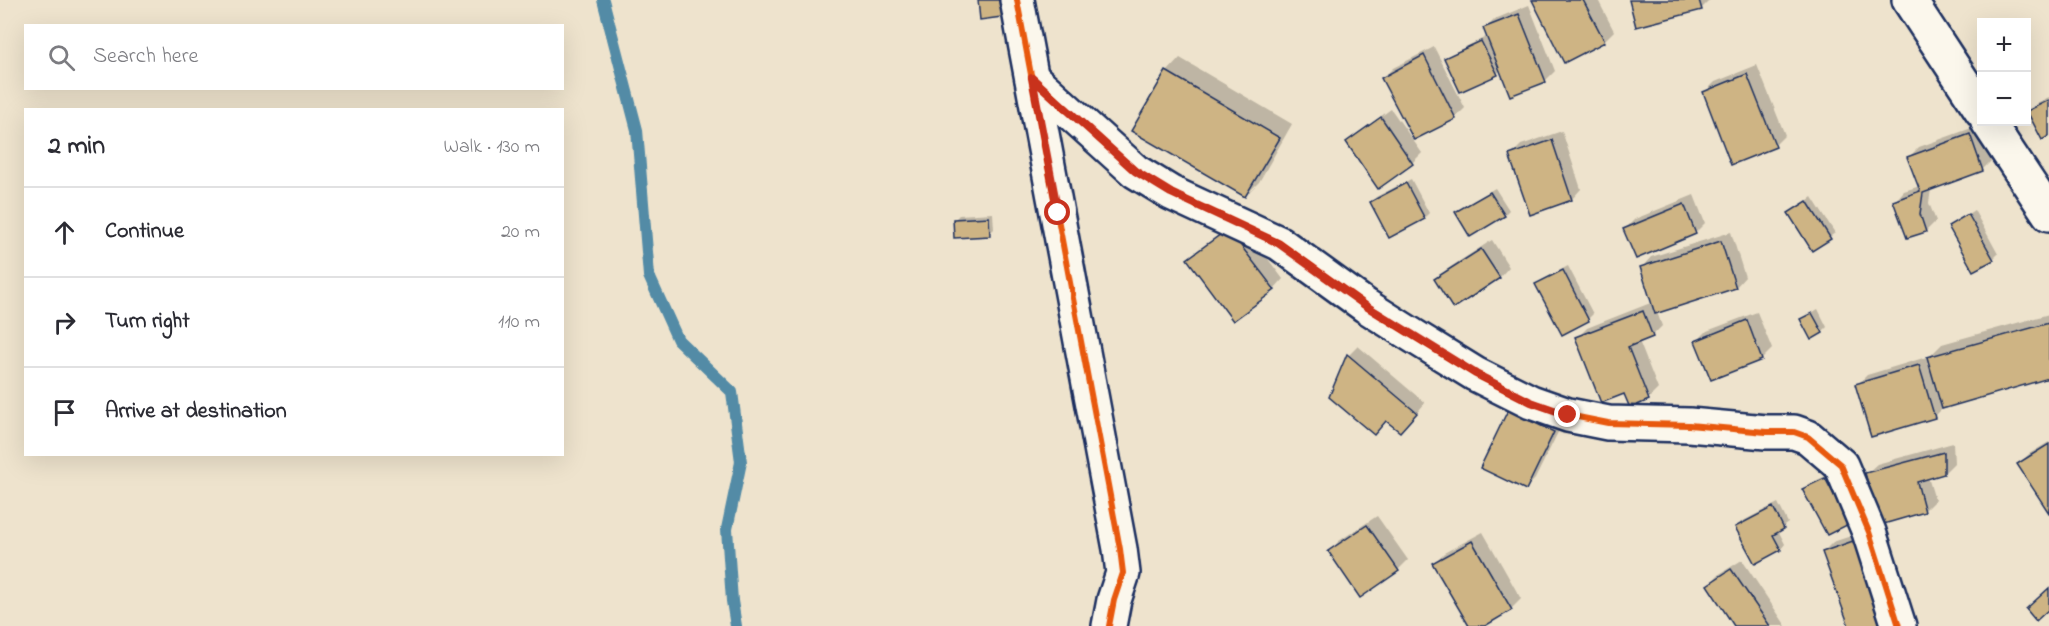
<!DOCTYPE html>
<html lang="en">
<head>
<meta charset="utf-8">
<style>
	:root { --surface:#fff; --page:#f7f7f7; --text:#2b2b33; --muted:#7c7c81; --line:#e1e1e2 }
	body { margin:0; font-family:"Indie Flower",sans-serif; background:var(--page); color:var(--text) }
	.controls { position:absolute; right:18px; top:18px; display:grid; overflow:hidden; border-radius:0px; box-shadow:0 6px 24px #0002 }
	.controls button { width:54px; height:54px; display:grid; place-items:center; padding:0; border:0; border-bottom:2px solid var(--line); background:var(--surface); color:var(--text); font:30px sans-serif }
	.stop { position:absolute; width:18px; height:18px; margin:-14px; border:4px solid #c8321e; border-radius:50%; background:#fff }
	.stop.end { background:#c8321e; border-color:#fff; box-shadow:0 2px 6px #0008 }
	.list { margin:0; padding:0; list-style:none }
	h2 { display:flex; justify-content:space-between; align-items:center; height:78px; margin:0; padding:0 24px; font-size:26px }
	h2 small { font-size:20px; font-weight:400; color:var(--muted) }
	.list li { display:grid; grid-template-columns:39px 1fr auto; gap:18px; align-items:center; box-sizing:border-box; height:90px; padding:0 24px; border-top:2px solid var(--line) }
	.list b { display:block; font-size:22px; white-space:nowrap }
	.list em { font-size:20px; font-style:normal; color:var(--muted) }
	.icon { flex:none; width:33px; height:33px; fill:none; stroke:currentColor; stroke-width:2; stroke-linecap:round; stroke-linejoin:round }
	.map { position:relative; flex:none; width:2049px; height:626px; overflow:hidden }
	.search { position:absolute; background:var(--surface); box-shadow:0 6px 24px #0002; left:24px; top:24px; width:540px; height:66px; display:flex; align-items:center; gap:15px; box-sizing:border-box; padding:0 21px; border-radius:0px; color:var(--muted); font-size:22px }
	.panel { position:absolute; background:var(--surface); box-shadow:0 6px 24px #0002; left:24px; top:108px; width:540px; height:348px; border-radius:0px }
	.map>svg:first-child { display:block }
	.shadow { fill:#0003 }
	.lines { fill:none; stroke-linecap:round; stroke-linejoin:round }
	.stream { stroke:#538ba6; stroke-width:12 }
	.building { fill:#ceb484; stroke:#1b2f5e; stroke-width:1.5 }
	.minor-casing { stroke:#1b2f5e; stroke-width:38 }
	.minor { stroke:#fbf7ec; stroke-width:33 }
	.cycleway-casing { stroke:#fbf7ec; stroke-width:10 }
	.cycleway { stroke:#e8590c; stroke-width:6 }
	.route { stroke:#c8321e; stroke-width:8 }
</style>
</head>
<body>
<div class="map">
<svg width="2049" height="626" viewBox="0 0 2049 626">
	<rect width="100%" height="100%" fill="#eee3cd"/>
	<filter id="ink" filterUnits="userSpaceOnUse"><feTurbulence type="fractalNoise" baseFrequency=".0167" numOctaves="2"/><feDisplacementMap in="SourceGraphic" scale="12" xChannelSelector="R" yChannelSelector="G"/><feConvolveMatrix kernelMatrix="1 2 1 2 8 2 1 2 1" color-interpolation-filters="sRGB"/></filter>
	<g filter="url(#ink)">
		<g class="shadow">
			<polygon points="1534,0 1598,0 1614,31 1604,41"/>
			<polygon points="1631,0 1710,0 1701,9"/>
			<polygon points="1529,5 1555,71 1545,81 1501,69 1497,74 1446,59 1451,54 1488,36 1485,29 1495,19"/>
			<polygon points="1434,47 1465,108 1455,118 1383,78 1393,68"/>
			<polygon points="1180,58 1292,124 1259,182 1245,196 1167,72"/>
			<polygon points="1757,65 1785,135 1775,145 1705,92 1715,82"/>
			<polygon points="2049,97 2049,134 2029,112 2039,102"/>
			<polygon points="1391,109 1422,153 1412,163 1379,187 1348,142 1358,133"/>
			<polygon points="1980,125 1992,160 1982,170 1931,189 1929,203 1936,221 1926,231 1908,237 1895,201 1904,191 1920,186 1909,157 1919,147"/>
			<polygon points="1562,131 1581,189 1572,199 1511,155 1521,145"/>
			<polygon points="1411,179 1429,213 1424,218 1389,236 1372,202 1376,197"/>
			<polygon points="1495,188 1509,210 1504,215 1457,213 1462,208"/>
			<polygon points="1694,195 1705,223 1695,233 1625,229 1635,219"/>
			<polygon points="1812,197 1835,233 1813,249 1790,214"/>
			<polygon points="1974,210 1998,254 1993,259 1950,226"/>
			<polygon points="993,213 994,229 989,234 954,220 959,215"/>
			<polygon points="1239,220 1283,279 1274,289 1189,259 1199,249"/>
			<polygon points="1731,232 1745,277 1736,287 1657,312 1662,326 1652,336 1639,341 1658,389 1648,399 1625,392 1577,338 1587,328 1653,302 1642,267 1651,257"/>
			<polygon points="1492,240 1509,267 1500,277 1454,307 1436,280 1446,270"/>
			<polygon points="1568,266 1593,314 1588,319 1562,333 1537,285 1542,280"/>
			<polygon points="1818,309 1827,327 1822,332 1802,319"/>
			<polygon points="1757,312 1772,349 1762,359 1712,378 1697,341 1707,331"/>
			<polygon points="2049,314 2049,377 1944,407 1934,417 1857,385 1867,375 1930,356 1942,344"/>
			<polygon points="1358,346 1425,403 1410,421 1387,419 1331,396 1349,355"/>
			<polygon points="1520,401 1563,422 1535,479 1526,489 1482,467 1510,410"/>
			<polygon points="2049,442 2049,511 2019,464 2029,454"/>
			<polygon points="1953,443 1954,463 1944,473 1928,477 1935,500 1925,510 1881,523 1867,473 1877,464"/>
			<polygon points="1830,474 1848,523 1804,489 1809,484"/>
			<polygon points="1778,503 1788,523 1778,530 1785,544 1781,549 1755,562 1736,527 1741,522"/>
			<polygon points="1377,516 1408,560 1398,570 1330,551 1339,541"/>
			<polygon points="1483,532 1521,599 1511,609 1481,626 1470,626 1434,563 1444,553"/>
			<polygon points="1863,532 1897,626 1850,626 1823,552 1833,542"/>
			<polygon points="1742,560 1786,626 1736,626 1709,585 1718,575"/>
		</g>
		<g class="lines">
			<polyline class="stream" points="603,0 637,130 649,276 678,340 732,392 741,462 727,529 732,601 736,626"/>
		</g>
		<g class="building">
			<polygon points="978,0 1007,0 1009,16 980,20"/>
			<polygon points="1532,0 1583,0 1605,42 1564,63"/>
			<polygon points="1629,0 1699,0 1702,10 1636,27"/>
			<polygon points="1519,14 1546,82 1510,96 1483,28"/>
			<polygon points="1481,41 1498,75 1460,92 1444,58"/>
			<polygon points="1424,55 1456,119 1414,140 1381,78"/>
			<polygon points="1166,71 1280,138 1245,197 1131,131"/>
			<polygon points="1747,74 1776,147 1731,165 1703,92"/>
			<polygon points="2049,100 2049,136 2042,140 2027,111"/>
			<polygon points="1381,117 1413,164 1378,189 1346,142"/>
			<polygon points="1970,134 1983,171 1923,193 1920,214 1926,232 1907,238 1893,201 1920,191 1907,157"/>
			<polygon points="1552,140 1572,200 1530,215 1509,155"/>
			<polygon points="1406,183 1425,219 1389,238 1370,202"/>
			<polygon points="1490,192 1505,216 1470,237 1455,212"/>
			<polygon points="1807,201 1831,239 1812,251 1788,213"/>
			<polygon points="1684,204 1696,234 1636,259 1623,229"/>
			<polygon points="1968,214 1994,260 1973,271 1948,226"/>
			<polygon points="989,217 990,236 954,238 953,219"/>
			<polygon points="1228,229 1275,290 1233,321 1187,259"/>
			<polygon points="1721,241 1736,288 1655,314 1640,267"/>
			<polygon points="1481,249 1500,278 1453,309 1434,279"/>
			<polygon points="1563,270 1589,321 1562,335 1535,284"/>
			<polygon points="1643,311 1653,337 1628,347 1649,400 1630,408 1624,394 1601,403 1575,337"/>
			<polygon points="1812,313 1823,333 1811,340 1800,319"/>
			<polygon points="1747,320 1762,360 1711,380 1695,341"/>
			<polygon points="2049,323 2049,378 1942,409 1927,357"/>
			<polygon points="1347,354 1417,413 1400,432 1386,421 1374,435 1329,397"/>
			<polygon points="1919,365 1935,418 1871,437 1855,384"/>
			<polygon points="1508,410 1554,432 1526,490 1480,468"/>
			<polygon points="2049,444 2049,513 2017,464"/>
			<polygon points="1944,452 1944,474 1917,482 1925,512 1880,525 1865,473"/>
			<polygon points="1825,478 1849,524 1827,535 1802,489"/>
			<polygon points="1773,507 1784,529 1773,535 1781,550 1755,564 1735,527"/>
			<polygon points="1367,525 1399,571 1360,598 1328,551"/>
			<polygon points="1472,541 1512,610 1485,626 1469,626 1432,563"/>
			<polygon points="1853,541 1884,626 1849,626 1822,552"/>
			<polygon points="1731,569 1770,626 1734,626 1707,585"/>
			<polygon points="2049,588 2049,609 2036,621 2026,609"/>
		</g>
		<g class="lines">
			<g class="minor-casing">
				<g id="minor">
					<polyline points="1017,0 1120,549 1123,573 1114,600 1109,626"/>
					<polyline points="1909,0 1982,111"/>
					<polyline points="1032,78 1135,171 1171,193 1279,243 1366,306 1407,332 1475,374 1531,402 1568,415 1608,423 1689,425 1766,432 1794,432 1808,437 1841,465 1869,532 1899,626"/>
					<polyline points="1988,122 2049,214"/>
				</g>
			</g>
			<use href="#minor" class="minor"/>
			<g class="cycleway-casing">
				<g id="cycleway">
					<polyline points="1017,0 1120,549 1123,573 1114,600 1109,626"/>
					<polyline points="1032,78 1135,171 1171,193 1279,243 1366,306 1407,332 1475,374 1531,402 1568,415 1608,423 1689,425 1766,432 1794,432 1808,437 1841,465 1869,532 1899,626"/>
				</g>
			</g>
			<use href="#cycleway" class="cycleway"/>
		</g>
	</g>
	<g class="lines" filter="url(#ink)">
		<polyline class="route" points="1058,213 1032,78 1135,171 1171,193 1278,243 1366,306 1476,374 1531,402 1568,415"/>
	</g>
</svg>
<div class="controls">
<button>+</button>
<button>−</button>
</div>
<div class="stop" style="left:1058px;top:213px"></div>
<div class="stop end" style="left:1568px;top:415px"></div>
<div class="search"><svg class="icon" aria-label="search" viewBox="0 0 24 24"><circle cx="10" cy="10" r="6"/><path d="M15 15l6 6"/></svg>Search here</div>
<section class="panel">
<h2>2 min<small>Walk · 130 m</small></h2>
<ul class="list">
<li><svg class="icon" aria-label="ahead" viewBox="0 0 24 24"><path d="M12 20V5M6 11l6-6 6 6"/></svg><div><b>Continue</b></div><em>20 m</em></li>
<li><svg class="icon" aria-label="right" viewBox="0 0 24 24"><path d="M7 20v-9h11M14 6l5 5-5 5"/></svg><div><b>Turn right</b></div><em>110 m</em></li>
<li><svg class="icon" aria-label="arrive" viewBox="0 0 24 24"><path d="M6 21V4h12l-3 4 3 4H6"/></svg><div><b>Arrive at destination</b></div></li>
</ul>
</section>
</div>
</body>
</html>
